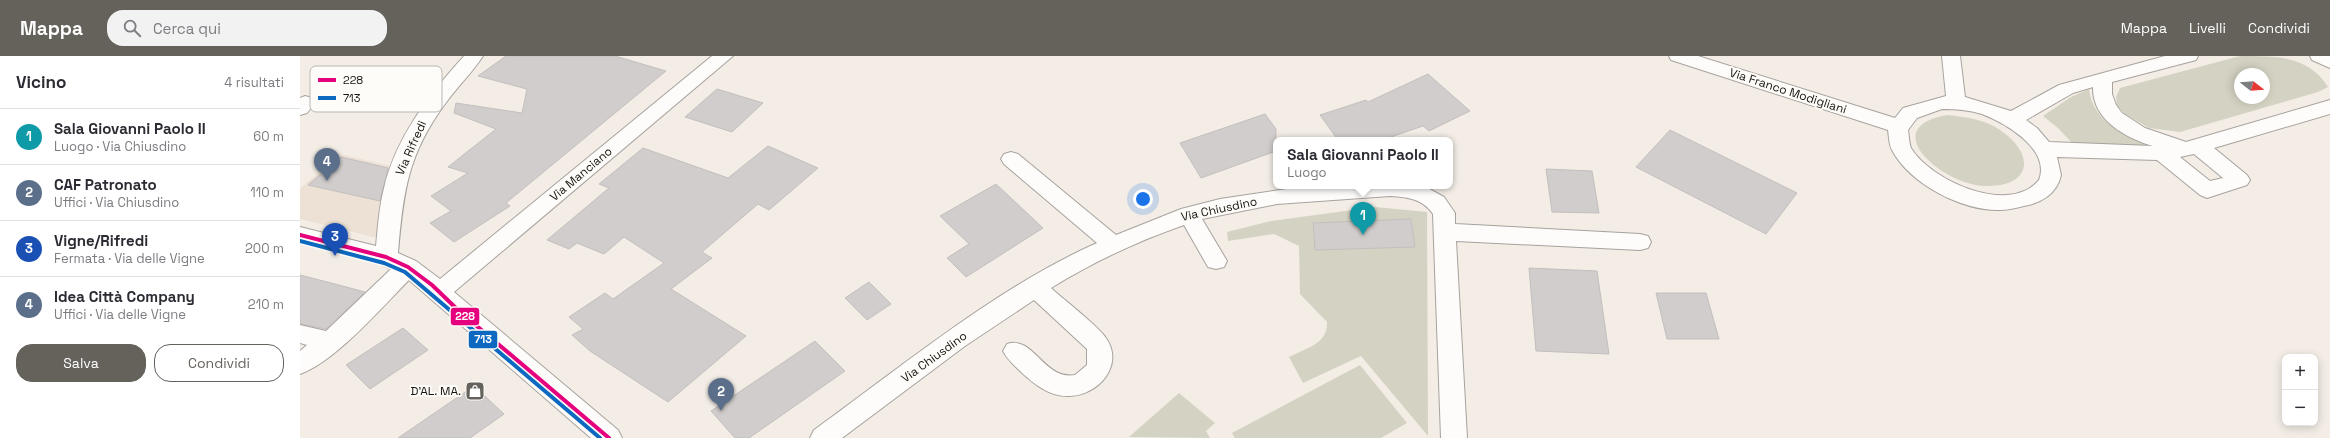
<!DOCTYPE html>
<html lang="it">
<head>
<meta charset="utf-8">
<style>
	:root { --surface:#fff; --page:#f2f2f3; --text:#2b2b33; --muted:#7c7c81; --line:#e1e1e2; --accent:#65615b }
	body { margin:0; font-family:"Space Grotesk",sans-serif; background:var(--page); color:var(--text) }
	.controls { position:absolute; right:12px; bottom:12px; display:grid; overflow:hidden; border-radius:8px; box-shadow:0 2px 10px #0003 }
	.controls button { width:36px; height:36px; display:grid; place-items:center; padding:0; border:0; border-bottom:1px solid var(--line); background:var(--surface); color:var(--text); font:20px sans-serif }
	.compass { position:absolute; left:1934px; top:12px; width:36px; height:36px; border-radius:50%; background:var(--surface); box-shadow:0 2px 10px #0003; rotate:107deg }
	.you { position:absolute; left:843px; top:143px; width:14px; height:14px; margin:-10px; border:3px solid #fff; border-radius:50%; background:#1a73e8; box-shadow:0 0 0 6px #1a73e833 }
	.badge { display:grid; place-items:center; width:26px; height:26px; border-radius:50%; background:var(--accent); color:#fff; font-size:13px; font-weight:700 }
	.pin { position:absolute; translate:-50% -33px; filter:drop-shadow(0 1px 2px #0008) }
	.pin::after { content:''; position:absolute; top:21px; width:14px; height:12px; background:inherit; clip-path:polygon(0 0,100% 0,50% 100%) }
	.popup { position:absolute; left:973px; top:81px; width:180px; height:52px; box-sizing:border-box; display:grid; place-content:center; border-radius:8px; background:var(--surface); filter:drop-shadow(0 1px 3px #0005); font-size:13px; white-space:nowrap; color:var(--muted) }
	.popup b { font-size:15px; color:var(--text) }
	.popup::after { content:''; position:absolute; left:50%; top:100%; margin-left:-8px; border:8px solid transparent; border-top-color:var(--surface) }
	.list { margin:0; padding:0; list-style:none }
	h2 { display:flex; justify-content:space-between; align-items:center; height:52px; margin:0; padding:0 16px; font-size:17px }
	h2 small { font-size:13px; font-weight:400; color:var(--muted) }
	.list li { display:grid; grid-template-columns:26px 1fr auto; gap:12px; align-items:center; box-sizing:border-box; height:56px; padding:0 16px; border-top:1px solid var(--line) }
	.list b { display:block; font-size:15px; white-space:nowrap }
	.list p { margin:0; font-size:13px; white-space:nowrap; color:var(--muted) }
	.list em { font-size:13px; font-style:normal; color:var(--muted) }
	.actions { display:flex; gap:8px; padding:12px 16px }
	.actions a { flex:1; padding:9px 0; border:1px solid var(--accent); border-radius:16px; text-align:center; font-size:14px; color:var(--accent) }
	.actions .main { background:var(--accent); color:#fff }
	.icon { flex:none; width:22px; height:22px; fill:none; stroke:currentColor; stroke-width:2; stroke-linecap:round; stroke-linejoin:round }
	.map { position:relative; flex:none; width:2030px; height:382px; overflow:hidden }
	header { display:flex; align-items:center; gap:24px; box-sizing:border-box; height:56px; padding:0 20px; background:var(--accent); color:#fff }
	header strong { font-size:19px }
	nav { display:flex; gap:22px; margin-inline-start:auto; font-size:14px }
	.search { width:280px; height:36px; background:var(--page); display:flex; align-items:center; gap:10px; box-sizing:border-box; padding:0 14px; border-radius:16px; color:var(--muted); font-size:15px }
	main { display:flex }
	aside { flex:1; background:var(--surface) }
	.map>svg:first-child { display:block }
	.built { fill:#ece1d4 }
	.green { fill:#d4d3c3; fill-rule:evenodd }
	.building { fill:#d0cdcc; stroke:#c3bfbe }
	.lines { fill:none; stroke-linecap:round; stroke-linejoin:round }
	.minor-casing { stroke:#a7a29d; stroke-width:2 }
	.minor { fill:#fdfcfb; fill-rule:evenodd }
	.bus-1-casing { stroke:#fefcf9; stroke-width:7 }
	.bus-2-casing { stroke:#fefcf9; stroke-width:7 }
	.bus-1 { stroke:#e5007d; stroke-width:4 }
	.bus-2 { stroke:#0c69bf; stroke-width:4 }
	.labels { text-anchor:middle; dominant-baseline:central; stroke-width:4; stroke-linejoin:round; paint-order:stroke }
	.street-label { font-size:12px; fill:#181510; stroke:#fefcf9 }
	.poi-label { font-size:12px; fill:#181510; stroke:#fefcf9; text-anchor:end }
	.key { fill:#fefcf9; stroke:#b9b7b3; stroke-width:1 }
	.key-label { font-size:11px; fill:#181510 }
	.line-badge { stroke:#fefcf9; stroke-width:1.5 }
	.badge-label { font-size:11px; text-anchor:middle; font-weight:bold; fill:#fff }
</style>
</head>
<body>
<header>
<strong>Mappa</strong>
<div class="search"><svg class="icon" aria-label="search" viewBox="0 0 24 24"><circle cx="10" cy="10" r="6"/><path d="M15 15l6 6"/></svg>Cerca qui</div>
<nav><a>Mappa</a><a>Livelli</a><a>Condividi</a></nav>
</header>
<main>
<aside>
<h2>Vicino<small>4 risultati</small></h2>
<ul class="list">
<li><span class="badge" style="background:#0f9aa8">1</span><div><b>Sala Giovanni Paolo II</b><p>Luogo · Via Chiusdino</p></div><em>60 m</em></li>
<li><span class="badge" style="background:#5c6f8a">2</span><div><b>CAF Patronato</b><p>Uffici · Via Chiusdino</p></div><em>110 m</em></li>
<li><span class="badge" style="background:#1a4fb4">3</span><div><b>Vigne/Rifredi</b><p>Fermata · Via delle Vigne</p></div><em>200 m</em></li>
<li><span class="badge" style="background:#5c6f8a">4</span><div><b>Idea Città Company</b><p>Uffici · Via delle Vigne</p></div><em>210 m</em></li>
</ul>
<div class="actions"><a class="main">Salva</a><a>Condividi</a></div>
</aside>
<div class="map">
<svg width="2030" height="382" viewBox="0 0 2030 382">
	<rect width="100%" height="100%" fill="#f3ede6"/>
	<polygon class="built" points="39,98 95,111 82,183 0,163 0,133"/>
	<g class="green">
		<path d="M1940,0C1978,0 2009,0 2028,31L2018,36L1880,76L1849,72L1825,58L1817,49L1816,41L1820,32ZM1940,18H1964V42H1940Z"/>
		<path d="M1789,33C1793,68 1829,82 1858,92L1775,90L1758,72L1743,60L1771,41Z"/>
		<path d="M1647,59C1666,61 1684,63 1700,74C1735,97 1733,131 1686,130C1645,130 1574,72 1647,59Z"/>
		<path d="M1075,151L1127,156L1128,380L1061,300L1003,327L989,301C1006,292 1028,288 1027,266L1000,238L999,190L974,178L928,185L927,176L971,165Z"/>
		<polygon points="1060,309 1107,367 1081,382 935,382 932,377"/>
		<polygon points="879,337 915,367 906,375 910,382 829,381"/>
	</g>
	<g class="building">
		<polygon points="206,0 315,0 366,15 206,147 210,150 154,186 130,167 151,155 131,140 168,117 148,111 196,73 154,57 156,47 222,57 227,33 178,20"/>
		<polygon points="1128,18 1170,55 1129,75 1123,70 1082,84 1038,84 1020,59 1066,44 1068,46"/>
		<polygon points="417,33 463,47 432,76 385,61"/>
		<polygon points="965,58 976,73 976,95 901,122 880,87"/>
		<polygon points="1370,74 1497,137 1466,178 1336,111"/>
		<polygon points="468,90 518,112 469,154 458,148 402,196 412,202 371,233 446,280 368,346 290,295 272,279 283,273 269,261 305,237 313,243 364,207 324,181 304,198 277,187 269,193 247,184 309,132 299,128 343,92 428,122"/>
		<polygon points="41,101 88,112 80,145 8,129"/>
		<polygon points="1246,113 1292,115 1299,157 1252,156"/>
		<polygon points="696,128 743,172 666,221 647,202 669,188 640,160"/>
		<polygon points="1111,163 1115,191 1015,194 1013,167"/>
		<polygon points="1229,212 1297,215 1309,298 1236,295"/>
		<polygon points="0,219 35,228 65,236 26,273 0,268"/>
		<polygon points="569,226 591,248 567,264 545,242"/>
		<polygon points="1356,237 1406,237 1419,283 1367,283"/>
		<polygon points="103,272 128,294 70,333 46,309"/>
		<polygon points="515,285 545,315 449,382 435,382 411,355"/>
		<polygon points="174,330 204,358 170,382 98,382"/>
	</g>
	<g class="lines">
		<g class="minor-casing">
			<g id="minor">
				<path d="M164,0H183C172,17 157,31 145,48C108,98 103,136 98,197L116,205L140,223L412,0H433L154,236L318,374L322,382H291L109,224C82,251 35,306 0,318V295L7,289L0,287V269L26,275L91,213L80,208L0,187V171L76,190C78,171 79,151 84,132C96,81 129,39 164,0Z"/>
				<path d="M1369,0H1398L1595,62L1603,52L1646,40L1642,0H1660L1665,41L1711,55L1759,29L1865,0H1898L1896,4L1812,26V38L1816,49L1822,57L1845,72L1886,86L2030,44V58L1914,92L1947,119L1950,124L1947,129L1907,142L1900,139L1857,104L1757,101L1761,119C1757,138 1741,147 1724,150C1716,152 1707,154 1700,154C1662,155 1610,128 1592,94C1589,89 1589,80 1588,74L1371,4ZM1793,31C1792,64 1826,82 1853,90L1749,86L1737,72L1726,64L1773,37ZM1642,53C1656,53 1669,54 1682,58C1705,67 1751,93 1739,124C1710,160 1631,125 1611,92C1609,87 1609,79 1608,74L1617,62ZM1894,98L1923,122L1910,125L1880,101Z"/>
				<polygon points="2010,0 2030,0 2030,12 2012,4"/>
				<polygon points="5,40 12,42 15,47 7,57 0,59 0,42"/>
				<path d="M711,96L718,98L816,179L881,153L920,143L1006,130H1124L1144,141L1155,157V168L1340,178L1348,180L1351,186L1348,192L1340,194L1156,185L1167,382H1141L1133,158C1123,143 1108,141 1090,140L977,148L902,163L927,205L924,211L916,213L908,211L884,169C838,185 793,206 751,232C765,245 796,268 806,282C825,309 798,340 769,340C750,341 734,328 721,316C714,309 707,303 703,295L707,288C734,279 743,324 775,319L787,309V293L734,244L665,290L542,382H510L514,374C601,311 699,230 797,187L704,108L701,103L704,98Z"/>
			</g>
		</g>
		<use href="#minor" class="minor"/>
		<g class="bus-1-casing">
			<polyline id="bus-1" points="0,179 86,201 108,211 132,229 159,255 309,382"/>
		</g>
		<g class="bus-2-casing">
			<polyline id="bus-2" points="0,185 84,207 105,216 300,382"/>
		</g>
		<use href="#bus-1" class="bus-1"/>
		<use href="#bus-2" class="bus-2"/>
	</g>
	<defs>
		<g id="shop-square" transform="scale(1)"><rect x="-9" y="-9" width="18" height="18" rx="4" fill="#65615b" stroke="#fefcf9"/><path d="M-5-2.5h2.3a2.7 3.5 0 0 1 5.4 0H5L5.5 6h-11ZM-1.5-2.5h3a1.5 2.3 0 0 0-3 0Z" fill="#fff"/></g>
	</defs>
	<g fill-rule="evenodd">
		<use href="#shop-square" x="175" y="335"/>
	</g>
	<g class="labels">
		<g class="street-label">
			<text transform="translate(1488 35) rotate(18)">Via Franco Modigliani</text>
			<text transform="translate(111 92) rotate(-66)">Via Rifredi</text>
			<text transform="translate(281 118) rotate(-40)">Via Manciano</text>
			<text transform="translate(919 153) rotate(-12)">Via Chiusdino</text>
			<text transform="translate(634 301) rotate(-36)">Via Chiusdino</text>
		</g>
		<g class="poi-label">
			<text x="161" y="335">D'AL. MA.</text>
		</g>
	</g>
	<rect x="10" y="10" width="132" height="46" rx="6" class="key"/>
	<rect x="18" y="22" width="18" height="4" fill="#e5007d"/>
	<rect x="18" y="40" width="18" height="4" fill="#0c69bf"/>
	<g class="key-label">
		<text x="43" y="28">228</text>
		<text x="43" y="46">713</text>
	</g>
	<g class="line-badge">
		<rect x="150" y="251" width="30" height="19" rx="4" fill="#e5007d"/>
		<rect x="168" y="274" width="30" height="19" rx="4" fill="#0c69bf"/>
	</g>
	<g class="badge-label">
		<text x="165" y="264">228</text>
		<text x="183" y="287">713</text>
	</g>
</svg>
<div class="controls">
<button>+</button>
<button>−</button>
</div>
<svg class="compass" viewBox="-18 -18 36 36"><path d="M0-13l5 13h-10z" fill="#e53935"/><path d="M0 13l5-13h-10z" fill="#7c7c81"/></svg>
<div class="you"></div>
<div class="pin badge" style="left:1063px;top:179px;background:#0f9aa8">1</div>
<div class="popup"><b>Sala Giovanni Paolo II</b>Luogo</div>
<div class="pin badge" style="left:421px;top:355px;background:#5c6f8a">2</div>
<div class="pin badge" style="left:35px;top:200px;background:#1a4fb4">3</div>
<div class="pin badge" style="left:27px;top:125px;background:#5c6f8a">4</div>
</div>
</main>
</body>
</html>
